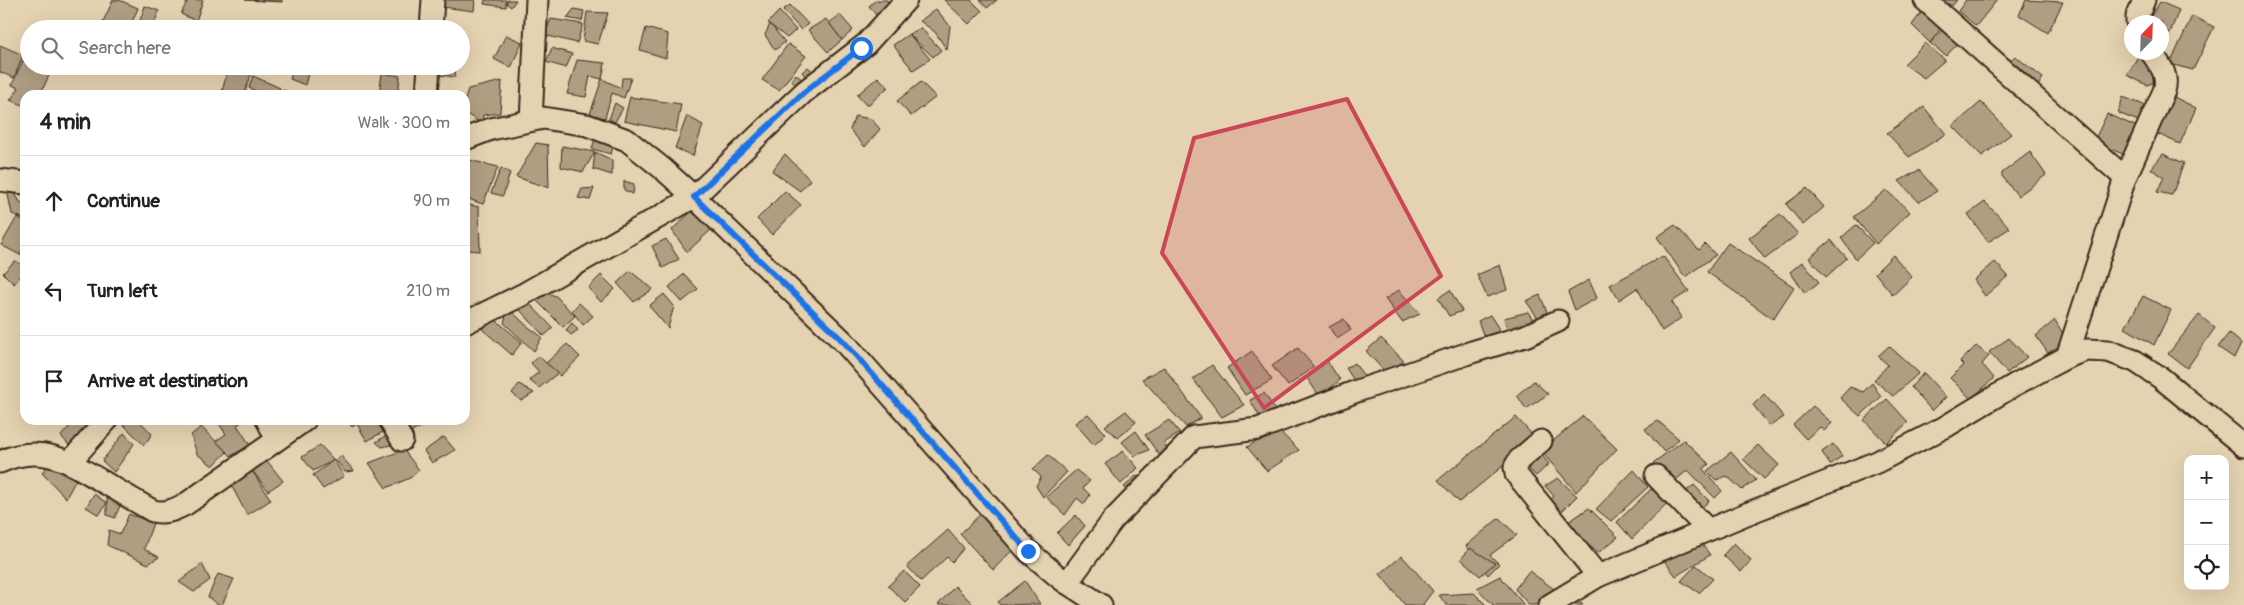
<!DOCTYPE html>
<html lang="en">
<head>
<meta charset="utf-8">
<style>
	:root { --surface:#fff; --page:#f6f6f6; --text:#222; --muted:#767676; --line:#e0e0e0 }
	body { margin:0; font-family:Pangolin,sans-serif; background:var(--page); color:var(--text) }
	.controls { position:absolute; right:15px; bottom:15px; display:grid; overflow:hidden; border-radius:10px; box-shadow:0 5px 20px #0002 }
	.controls button { width:45px; height:45px; display:grid; place-items:center; padding:0; border:0; border-bottom:1px solid var(--line); background:var(--surface); color:var(--text); font:25px sans-serif }
	.compass { position:absolute; left:2124px; top:15px; width:45px; height:45px; border-radius:50%; background:var(--surface); box-shadow:0 5px 20px #0002; rotate:23deg }
	.stop { position:absolute; width:15px; height:15px; margin:-11px; border:4px solid #1a73e8; border-radius:50%; background:#fff }
	.stop.end { background:#1a73e8; border-color:#fff; box-shadow:0 1px 5px #0008 }
	.list { margin:0; padding:0; list-style:none }
	h2 { display:flex; justify-content:space-between; align-items:center; height:65px; margin:0; padding:0 20px; font-size:21px }
	h2 small { font-size:16px; font-weight:400; color:var(--muted) }
	.list li { display:grid; grid-template-columns:32px 1fr auto; gap:15px; align-items:center; box-sizing:border-box; height:90px; padding:0 20px; border-top:1px solid var(--line) }
	.list b { display:block; font-size:19px; white-space:nowrap }
	.list em { font-size:16px; font-style:normal; color:var(--muted) }
	.icon { flex:none; width:28px; height:28px; fill:none; stroke:currentColor; stroke-width:2; stroke-linecap:round; stroke-linejoin:round }
	.map { position:relative; flex:none; width:2244px; height:605px; overflow:hidden }
	.search { position:absolute; background:var(--surface); box-shadow:0 5px 20px #0002; left:20px; top:20px; width:450px; height:55px; display:flex; align-items:center; gap:12px; box-sizing:border-box; padding:0 18px; border-radius:28px; color:var(--muted); font-size:19px }
	.panel { position:absolute; background:var(--surface); box-shadow:0 5px 20px #0002; left:20px; top:90px; width:450px; height:335px; border-radius:15px }
	.map>svg:first-child { display:block }
	.building { fill:#b09e83; stroke:#3b2a1e }
	.lines { fill:none; stroke-linecap:round; stroke-linejoin:round }
	.minor-casing { stroke:#3b2a1e; stroke-width:25 }
	.minor { stroke:#e4d2b0; stroke-width:21 }
	.route { stroke:#1a73e8; stroke-width:6 }
	.marked { fill:#ca4758; fill-opacity:0.2; stroke:#ca4758; stroke-width:4; stroke-linejoin:round }
</style>
</head>
<body>
<div class="map">
<svg width="2244" height="605" viewBox="0 0 2244 605">
	<rect width="100%" height="100%" fill="#e4d2b0"/>
	<filter id="ink" filterUnits="userSpaceOnUse"><feTurbulence type="fractalNoise" baseFrequency=".02" numOctaves="2"/><feDisplacementMap in="SourceGraphic" scale="10" xChannelSelector="R" yChannelSelector="G"/><feConvolveMatrix kernelMatrix="1 2 1 2 8 2 1 2 1" color-interpolation-filters="sRGB"/></filter>
	<g filter="url(#ink)">
		<g class="building">
			<polygon points="113,0 119,0 138,8 129,29 114,29 102,24"/>
			<polygon points="188,0 203,0 196,21 181,14"/>
			<polygon points="245,0 282,0 282,2"/>
			<polygon points="443,0 475,0 474,11 442,7"/>
			<polygon points="485,0 506,0 506,7 484,4"/>
			<polygon points="508,0 516,0 511,7 506,3"/>
			<polygon points="876,0 887,0 889,4 876,15 869,6"/>
			<polygon points="944,0 971,0 982,11 969,24"/>
			<polygon points="980,0 997,0 987,8"/>
			<polygon points="1942,0 1957,0 1952,6"/>
			<polygon points="1966,0 1997,0 1976,26 1958,11"/>
			<polygon points="2026,0 2063,2 2048,33 2019,15"/>
			<polygon points="2160,2 2179,10 2170,33 2162,29 2162,22 2147,22"/>
			<polygon points="790,5 808,24 801,30 783,10"/>
			<polygon points="145,6 159,11 152,29 137,29"/>
			<polygon points="574,9 584,11 582,21 567,18"/>
			<polygon points="936,9 950,26 947,50 935,32 920,21"/>
			<polygon points="1924,9 1944,24 1930,43 1912,25"/>
			<polygon points="779,11 796,30 787,38 768,23"/>
			<polygon points="587,12 608,13 598,44 583,41"/>
			<polygon points="840,15 853,30 842,40 829,23"/>
			<polygon points="2192,16 2214,27 2193,70 2170,64"/>
			<polygon points="551,19 583,24 577,43 544,35"/>
			<polygon points="826,19 842,40 828,52 808,30"/>
			<polygon points="770,24 785,42 775,50 765,35"/>
			<polygon points="1945,27 1962,39 1946,56 1930,43"/>
			<polygon points="646,28 668,34 666,58 640,50"/>
			<polygon points="921,28 941,50 933,57 909,34"/>
			<polygon points="909,34 930,59 913,70 893,45"/>
			<polygon points="506,35 522,42 511,68 494,59"/>
			<polygon points="1925,43 1945,60 1924,78 1904,64"/>
			<polygon points="788,44 806,56 779,90 762,80"/>
			<polygon points="0,45 23,55 14,78 0,72"/>
			<polygon points="552,48 572,54 566,68 546,62"/>
			<polygon points="2139,55 2161,67 2160,80 2147,85 2127,75"/>
			<polygon points="2015,56 2043,78 2030,98 1999,72"/>
			<polygon points="23,60 29,63 29,66 39,66 51,71 40,95 25,95 25,106 10,100 19,88 12,85"/>
			<polygon points="577,60 605,63 602,79 590,76 586,97 567,94"/>
			<polygon points="229,66 254,66 244,95 235,95 222,91"/>
			<polygon points="256,66 265,66 263,73 255,69"/>
			<polygon points="294,66 310,66 305,85 290,79"/>
			<polygon points="433,66 456,66 455,77 432,74"/>
			<polygon points="808,67 819,77 810,83 802,72"/>
			<polygon points="382,73 400,76 398,95 379,95"/>
			<polygon points="796,74 807,84 804,92 791,80"/>
			<polygon points="253,76 280,88 277,95 266,95 249,88"/>
			<polygon points="878,77 888,87 867,106 857,95"/>
			<polygon points="622,78 631,78 624,98 612,93 605,118 590,114 602,79 621,88"/>
			<polygon points="502,81 500,113 483,115 482,124 465,113 465,100 468,89"/>
			<polygon points="921,82 936,97 911,116 897,101"/>
			<polygon points="282,90 304,95 281,95"/>
			<polygon points="2168,94 2196,108 2180,144 2151,131"/>
			<polygon points="630,97 681,104 676,132 624,121"/>
			<polygon points="2123,97 2152,108 2146,124 2118,113"/>
			<polygon points="1981,102 2011,134 1982,156 1953,126"/>
			<polygon points="615,103 623,108 615,122 609,119"/>
			<polygon points="1924,107 1946,134 1909,157 1887,133"/>
			<polygon points="2107,114 2142,129 2129,157 2094,141"/>
			<polygon points="687,116 703,125 693,156 675,148"/>
			<polygon points="855,116 871,119 880,129 865,147 850,130"/>
			<polygon points="596,135 615,141 611,154 592,149"/>
			<polygon points="536,143 548,145 549,188 516,177"/>
			<polygon points="562,146 595,152 583,172 561,167"/>
			<polygon points="595,152 612,160 612,175 593,169"/>
			<polygon points="2030,152 2046,175 2018,196 2002,176 2002,173"/>
			<polygon points="785,154 810,180 800,191 772,171"/>
			<polygon points="2163,154 2184,163 2172,195 2157,192 2164,177 2151,169"/>
			<polygon points="465,159 498,167 483,204 465,198"/>
			<polygon points="501,168 510,173 503,196 491,193"/>
			<polygon points="1919,170 1937,191 1919,202 1899,181"/>
			<polygon points="624,181 634,184 633,194 624,190"/>
			<polygon points="9,183 20,202 25,204 25,219 12,214 8,195"/>
			<polygon points="594,188 590,200 578,198 582,189"/>
			<polygon points="1807,188 1824,207 1803,225 1786,204"/>
			<polygon points="1886,190 1910,212 1876,244 1854,217"/>
			<polygon points="785,191 801,205 772,235 757,219"/>
			<polygon points="1985,202 2010,228 1988,242 1968,214"/>
			<polygon points="465,204 479,207 480,251 465,250"/>
			<polygon points="694,209 712,229 687,252 672,230"/>
			<polygon points="1780,214 1798,234 1765,259 1749,238"/>
			<polygon points="17,217 25,221 25,242 20,255 1,245"/>
			<polygon points="1675,225 1699,250 1705,244 1716,255 1685,277 1657,237"/>
			<polygon points="1856,225 1873,243 1856,259 1841,238"/>
			<polygon points="666,239 679,259 663,268 652,246"/>
			<polygon points="1831,240 1847,258 1826,277 1809,258"/>
			<polygon points="1728,243 1794,287 1773,319 1707,272"/>
			<polygon points="1893,255 1912,277 1893,295 1875,273"/>
			<polygon points="1663,256 1689,291 1672,302 1681,318 1662,331 1637,288 1619,300 1610,285"/>
			<polygon points="15,261 25,266 25,271 14,284 3,273"/>
			<polygon points="1802,262 1819,282 1805,293 1790,272"/>
			<polygon points="1995,262 2008,276 1985,296 1974,280"/>
			<polygon points="1500,265 1507,290 1487,297 1477,275"/>
			<polygon points="630,271 653,289 634,302 617,283"/>
			<polygon points="684,274 698,289 682,302 669,287"/>
			<polygon points="601,275 615,289 601,302 588,288"/>
			<polygon points="1589,280 1597,298 1575,310 1568,292"/>
			<polygon points="1399,290 1420,314 1402,322 1385,299"/>
			<polygon points="1450,290 1462,311 1449,316 1438,298"/>
			<polygon points="543,292 556,296 575,316 563,327 531,295"/>
			<polygon points="664,294 674,306 668,328 649,306"/>
			<polygon points="1540,295 1547,312 1538,318 1526,301"/>
			<polygon points="2143,296 2171,310 2154,345 2125,328"/>
			<polygon points="527,301 553,328 544,336 519,309"/>
			<polygon points="579,303 593,316 583,325 572,311"/>
			<polygon points="508,308 526,325 542,337 534,351 504,323"/>
			<polygon points="1528,312 1537,325 1510,338 1504,318"/>
			<polygon points="1490,315 1502,334 1486,342 1478,321"/>
			<polygon points="2199,315 2215,328 2187,368 2168,354"/>
			<polygon points="492,317 522,342 512,355 482,329"/>
			<polygon points="1344,319 1351,330 1337,339 1329,327"/>
			<polygon points="2055,320 2067,341 2048,353 2036,336"/>
			<polygon points="572,323 578,330 571,335 566,330"/>
			<polygon points="2229,333 2241,343 2234,358 2218,347"/>
			<polygon points="1381,338 1404,361 1386,373 1366,351"/>
			<polygon points="2009,338 2027,357 2007,373 1989,352"/>
			<polygon points="567,344 580,357 560,376 546,363"/>
			<polygon points="1889,346 1919,373 1893,396 1874,380 1888,365 1878,356"/>
			<polygon points="1976,346 1989,356 1982,364 1994,378 1971,399 1950,378 1963,365 1960,362"/>
			<polygon points="1298,348 1314,367 1288,386 1272,366"/>
			<polygon points="1252,351 1272,380 1245,395 1227,368"/>
			<polygon points="538,356 558,373 539,388 529,380 539,372 531,363"/>
			<polygon points="1327,361 1340,380 1320,397 1307,378"/>
			<polygon points="1354,363 1365,377 1356,384 1346,368"/>
			<polygon points="1212,365 1244,405 1222,417 1193,379"/>
			<polygon points="1164,367 1201,418 1186,427 1142,379"/>
			<polygon points="1924,373 1946,397 1932,411 1911,387"/>
			<polygon points="1534,381 1548,394 1526,409 1517,395"/>
			<polygon points="1872,383 1881,397 1860,416 1840,398 1850,387 1863,392"/>
			<polygon points="519,384 534,393 521,401 512,393"/>
			<polygon points="1264,393 1276,411 1261,419 1250,400"/>
			<polygon points="1764,394 1784,417 1770,426 1753,405"/>
			<polygon points="1887,399 1908,422 1886,443 1864,420"/>
			<polygon points="1813,406 1832,423 1824,431 1820,427 1806,439 1793,425"/>
			<polygon points="1126,411 1136,422 1118,438 1105,426"/>
			<polygon points="1088,414 1106,434 1094,445 1075,423"/>
			<polygon points="1583,416 1617,449 1576,492 1541,451"/>
			<polygon points="1516,417 1536,439 1459,502 1438,480"/>
			<polygon points="75,420 87,420 96,429 75,452 61,436"/>
			<polygon points="119,420 139,420 152,434 144,445"/>
			<polygon points="221,420 245,420 237,425 250,445 231,456 216,441 226,434 218,422"/>
			<polygon points="347,420 363,420 352,427"/>
			<polygon points="365,420 383,420 388,429 367,441 357,424"/>
			<polygon points="400,420 433,420 407,435"/>
			<polygon points="1169,420 1180,433 1164,443 1168,451 1160,456 1145,435"/>
			<polygon points="1658,421 1679,439 1664,452 1645,429"/>
			<polygon points="201,427 227,452 213,466 197,454 191,435"/>
			<polygon points="1278,430 1299,450 1267,471 1247,447"/>
			<polygon points="1136,431 1149,450 1135,456 1122,442"/>
			<polygon points="392,432 399,443 382,447 376,442"/>
			<polygon points="124,433 134,444 114,472 102,461"/>
			<polygon points="444,437 455,450 432,463 424,451"/>
			<polygon points="1684,440 1709,464 1703,469 1722,491 1715,498 1688,470 1672,483 1653,463"/>
			<polygon points="1833,444 1842,456 1830,465 1822,452"/>
			<polygon points="320,445 334,460 313,471 302,457"/>
			<polygon points="1758,445 1779,465 1764,479 1743,459"/>
			<polygon points="402,448 419,470 410,478 386,488 369,463 401,451"/>
			<polygon points="1123,451 1138,468 1121,484 1105,464"/>
			<polygon points="1731,452 1756,480 1742,490 1727,476 1716,480 1707,471"/>
			<polygon points="1540,453 1549,464 1536,476 1525,465"/>
			<polygon points="1048,455 1067,472 1043,497 1036,486 1041,477 1033,469"/>
			<polygon points="54,456 79,474 66,498 42,473"/>
			<polygon points="341,456 354,471 345,472 336,460"/>
			<polygon points="264,457 283,481 268,491 251,469"/>
			<polygon points="334,460 344,476 323,489 313,475"/>
			<polygon points="251,469 271,500 247,515 229,481"/>
			<polygon points="1076,470 1090,481 1083,488 1090,495 1084,504 1077,498 1065,515 1046,497"/>
			<polygon points="1634,470 1648,487 1611,521 1596,509"/>
			<polygon points="1136,476 1140,478 1128,491 1124,487"/>
			<polygon points="1558,478 1577,496 1559,514 1547,503 1554,496 1545,486"/>
			<polygon points="1694,485 1709,501 1698,511 1685,492"/>
			<polygon points="1651,489 1669,501 1632,539 1617,522"/>
			<polygon points="94,494 107,503 99,515 86,507"/>
			<polygon points="107,494 121,503 115,518 107,515"/>
			<polygon points="994,501 1026,536 993,570 960,534"/>
			<polygon points="1589,508 1618,537 1598,553 1564,525"/>
			<polygon points="129,514 153,523 144,549 159,557 148,564 107,545 109,530 120,534"/>
			<polygon points="1076,515 1085,526 1068,545 1057,533"/>
			<polygon points="1499,518 1517,535 1490,555 1499,564 1488,575 1466,546"/>
			<polygon points="948,530 964,548 952,562 947,557 921,581 907,566"/>
			<polygon points="1697,538 1710,555 1676,576 1662,558"/>
			<polygon points="1734,543 1751,560 1741,572 1723,555"/>
			<polygon points="1470,548 1495,563 1480,576 1461,559"/>
			<polygon points="1402,556 1433,591 1423,604 1424,605 1405,605 1380,574"/>
			<polygon points="202,564 210,580 194,592 179,582"/>
			<polygon points="1696,565 1713,579 1699,593 1681,581"/>
			<polygon points="904,571 920,587 905,602 888,586"/>
			<polygon points="1529,571 1554,589 1537,605 1529,605 1515,589"/>
			<polygon points="218,574 234,579 222,605 218,605 208,597"/>
			<polygon points="1500,576 1524,605 1493,605 1477,588"/>
			<polygon points="1025,581 1040,604 1000,605 998,602"/>
			<polygon points="955,586 972,603 970,605 938,605"/>
			<polygon points="1474,593 1486,605 1446,605 1439,595"/>
			<polygon points="1574,597 1583,605 1567,605"/>
		</g>
		<g class="lines">
			<g class="minor-casing">
				<g id="minor">
					<polyline points="1925,0 2125,178"/>
					<polyline points="2137,22 2137,17 2144,0"/>
					<polyline points="431,29 433,0"/>
					<polyline points="427,95 429,66"/>
					<polyline points="531,120 537,0"/>
					<polyline points="465,139 491,129 543,118 587,125 627,140 663,169 694,197 844,342 1028,551 1061,579 1101,605"/>
					<polyline points="0,180 25,183"/>
					<polyline points="465,323 522,295 694,197 804,92 866,44 906,0"/>
					<path d="M2067,357L2125,178L2164,91C2169,74 2160,65 2151,52"/>
					<polyline points="267,420 277,439"/>
					<polyline points="390,420 402,440"/>
					<polyline points="1541,441 1519,460 1515,467 1516,474 1598,576"/>
					<path d="M0,462C40,444 65,459 100,480C117,490 135,501 153,511C166,514 174,510 186,504L305,420"/>
					<polyline points="70,462 107,420"/>
					<polyline points="1656,476 1708,530"/>
					<polyline points="1067,583 1113,520 1194,437 1258,429 1357,391 1472,352 1525,336 1558,321"/>
					<polyline points="1550,605 1598,576 1744,515 1877,462 1945,427 2016,384 2067,357 2086,350 2108,351 2135,361 2161,378 2244,446"/>
				</g>
			</g>
			<use href="#minor" class="minor"/>
		</g>
	</g>
	<g class="lines" filter="url(#ink)">
		<polyline class="route" points="861,48 804,92 694,197 844,342 1028,551"/>
	</g>
	<path class="marked" d="M1347,99L1441,276L1264,408L1162,253L1194,138Z"/>
</svg>
<div class="controls">
<button>+</button>
<button>−</button>
<button><svg class="icon" aria-label="locate" viewBox="0 0 24 24"><circle cx="12" cy="12" r="6"/><path d="M12 2v4M12 18v4M2 12h4M18 12h4"/></svg></button>
</div>
<svg class="compass" viewBox="-18 -18 36 36"><path d="M0-13l5 13h-10z" fill="#e53935"/><path d="M0 13l5-13h-10z" fill="#767676"/></svg>
<div class="stop" style="left:861px;top:48px"></div>
<div class="stop end" style="left:1028px;top:551px"></div>
<div class="search"><svg class="icon" aria-label="search" viewBox="0 0 24 24"><circle cx="10" cy="10" r="6"/><path d="M15 15l6 6"/></svg>Search here</div>
<section class="panel">
<h2>4 min<small>Walk · 300 m</small></h2>
<ul class="list">
<li><svg class="icon" aria-label="ahead" viewBox="0 0 24 24"><path d="M12 20V5M6 11l6-6 6 6"/></svg><div><b>Continue</b></div><em>90 m</em></li>
<li><svg class="icon" aria-label="left" viewBox="0 0 24 24"><path d="M17 20v-9H6M10 6l-5 5 5 5"/></svg><div><b>Turn left</b></div><em>210 m</em></li>
<li><svg class="icon" aria-label="arrive" viewBox="0 0 24 24"><path d="M6 21V4h12l-3 4 3 4H6"/></svg><div><b>Arrive at destination</b></div></li>
</ul>
</section>
</div>
</body>
</html>
